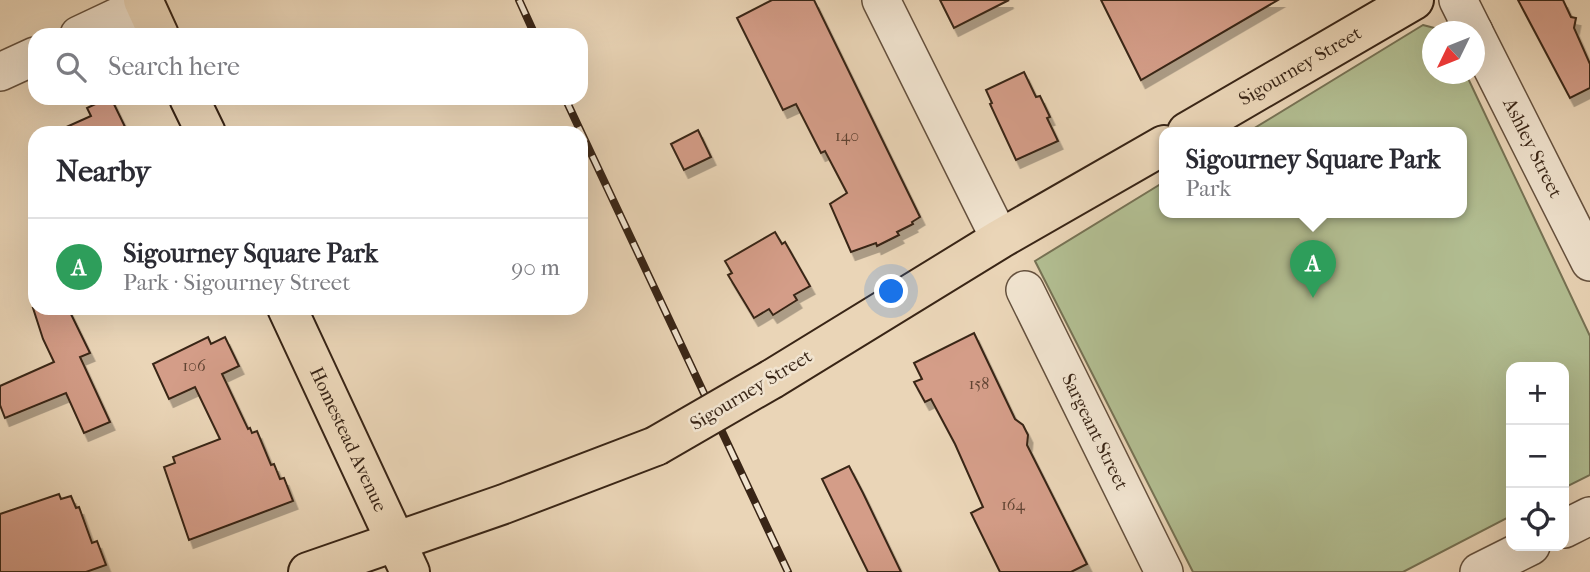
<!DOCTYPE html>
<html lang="en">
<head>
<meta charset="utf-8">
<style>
	:root { --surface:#fff; --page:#f7f7f7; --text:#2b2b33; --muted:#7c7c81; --line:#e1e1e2; --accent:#8f2418 }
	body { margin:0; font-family:"IM FELL French Canon",serif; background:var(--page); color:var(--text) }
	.controls { position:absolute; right:21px; bottom:21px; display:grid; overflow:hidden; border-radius:14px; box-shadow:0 7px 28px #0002 }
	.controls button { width:63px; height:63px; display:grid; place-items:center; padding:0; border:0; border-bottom:2px solid var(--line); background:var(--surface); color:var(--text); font:35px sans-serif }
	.compass { position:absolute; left:1422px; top:21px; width:63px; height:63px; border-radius:50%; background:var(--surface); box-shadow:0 7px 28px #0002; rotate:227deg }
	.you { position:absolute; left:892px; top:292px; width:24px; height:24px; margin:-18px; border:5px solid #fff; border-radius:50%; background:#1a73e8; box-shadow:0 0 0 10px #1a73e833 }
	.badge { display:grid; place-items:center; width:46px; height:46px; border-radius:50%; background:var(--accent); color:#fff; font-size:23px; font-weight:700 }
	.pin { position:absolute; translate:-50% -58px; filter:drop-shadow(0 2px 4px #0008) }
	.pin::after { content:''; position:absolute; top:37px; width:24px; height:21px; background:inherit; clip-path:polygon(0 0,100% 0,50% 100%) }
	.popup { position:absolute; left:1159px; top:127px; width:308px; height:91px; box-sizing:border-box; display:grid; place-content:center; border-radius:14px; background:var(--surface); filter:drop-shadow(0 2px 5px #0005); font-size:23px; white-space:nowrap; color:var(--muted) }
	.popup b { font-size:26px; color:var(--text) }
	.popup::after { content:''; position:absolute; left:50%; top:100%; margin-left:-14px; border:14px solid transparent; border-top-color:var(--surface) }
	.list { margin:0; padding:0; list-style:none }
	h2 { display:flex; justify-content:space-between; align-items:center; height:91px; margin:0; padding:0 28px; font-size:30px }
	h2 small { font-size:23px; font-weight:400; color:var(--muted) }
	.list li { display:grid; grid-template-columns:46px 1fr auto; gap:21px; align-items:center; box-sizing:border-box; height:98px; padding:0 28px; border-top:2px solid var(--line) }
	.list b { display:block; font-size:26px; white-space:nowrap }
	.list p { margin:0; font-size:23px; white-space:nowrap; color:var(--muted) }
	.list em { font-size:23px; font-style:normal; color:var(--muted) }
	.icon { flex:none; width:38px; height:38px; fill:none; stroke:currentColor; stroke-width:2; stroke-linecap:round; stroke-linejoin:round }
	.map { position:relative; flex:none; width:1590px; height:572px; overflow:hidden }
	.search { position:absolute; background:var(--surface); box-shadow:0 7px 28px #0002; left:28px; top:28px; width:560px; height:77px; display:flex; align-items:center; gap:18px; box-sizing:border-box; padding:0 24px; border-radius:21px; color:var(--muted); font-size:26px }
	.panel { position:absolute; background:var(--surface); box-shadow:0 7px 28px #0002; left:28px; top:126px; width:560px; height:189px; border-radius:21px }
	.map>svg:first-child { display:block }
	.green { fill:#b2be92; stroke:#767254; stroke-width:2 }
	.building { fill:#d49d88; stroke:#392516; stroke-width:2; filter:url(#shadow) }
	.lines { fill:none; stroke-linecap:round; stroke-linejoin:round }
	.minor-casing { stroke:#65513e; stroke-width:40 }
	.major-casing { stroke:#392516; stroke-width:42 }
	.minor { stroke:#f1e4d0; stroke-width:37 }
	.major { stroke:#ead5b7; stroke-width:38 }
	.rail-casing { stroke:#392516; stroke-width:8 }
	.rail { stroke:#f1e4d0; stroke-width:5; stroke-dasharray:16; stroke-linecap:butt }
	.major-bridge-casing { stroke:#392516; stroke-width:42; stroke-linecap:butt }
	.major-bridge { stroke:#ead5b7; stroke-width:38 }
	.labels { text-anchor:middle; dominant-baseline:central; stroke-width:5; stroke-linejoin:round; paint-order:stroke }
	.number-label { font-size:16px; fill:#604332 }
	.street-label { font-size:19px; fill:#392516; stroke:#f1e4d0 }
</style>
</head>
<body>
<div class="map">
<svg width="1590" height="572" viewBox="0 0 1590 572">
	<defs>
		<filter id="shadow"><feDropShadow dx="4.5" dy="8" stdDeviation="0" flood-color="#0004"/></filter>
	</defs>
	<rect width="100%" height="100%" fill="#ead5b7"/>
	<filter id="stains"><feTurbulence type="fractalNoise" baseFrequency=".00286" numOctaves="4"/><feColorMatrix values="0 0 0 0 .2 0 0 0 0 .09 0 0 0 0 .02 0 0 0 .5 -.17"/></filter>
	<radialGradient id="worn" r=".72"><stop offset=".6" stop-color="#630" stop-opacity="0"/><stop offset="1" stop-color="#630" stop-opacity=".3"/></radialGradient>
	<polygon class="green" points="1423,25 1446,31 1432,32 1432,74 1466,74 1590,336 1590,475 1564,488 1564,367 1511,367 1511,516 1403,572 1193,572 1035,261 1164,182 1164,212 1462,212 1462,132 1248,132"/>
	<g class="building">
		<polygon points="772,0 814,0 920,217 912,222 913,224 897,232 899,235 877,246 876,243 851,252 830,204 847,193 825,151 821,153 796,104 783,110 737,18"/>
		<polygon points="940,0 1009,0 954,28"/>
		<polygon points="1101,0 1278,0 1141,80"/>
		<polygon points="1518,0 1563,0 1571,17 1576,18 1574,28 1590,64 1590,88 1570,98"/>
		<polygon points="1024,72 1036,97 1040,96 1050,117 1047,118 1058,141 1016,160 990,104 992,103 986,90"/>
		<polygon points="108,98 111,98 128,133 53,133 91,116 87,108"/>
		<polygon points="698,130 711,157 684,170 671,144"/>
		<polygon points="775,232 782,244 785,242 810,286 794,295 797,300 773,315 769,309 754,318 728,275 732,273 725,261"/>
		<polygon points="33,308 68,308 90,353 80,357 110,422 84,433 66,393 5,418 0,405 0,386 54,362 43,339"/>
		<polygon points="974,333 1015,419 1023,425 1028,435 1027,445 1087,564 1071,572 1000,572 971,513 983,507 955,444 931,399 925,402 914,382 922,379 914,363"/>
		<polygon points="208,337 211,344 225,337 239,366 222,374 248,429 250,428 252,433 257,431 271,465 274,464 280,479 284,478 293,501 189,540 164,467 175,463 173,457 220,439 195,387 169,399 153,364"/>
		<polygon points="849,466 863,493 901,572 868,572 822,479"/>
		<polygon points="59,494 61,499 71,496 76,508 79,507 92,543 97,541 106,565 86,572 0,572 0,514"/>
	</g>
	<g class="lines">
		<g class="minor-casing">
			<g id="minor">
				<polyline points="881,0 1000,239"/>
				<polyline points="1458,0 1474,32"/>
				<path id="s1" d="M1474,32L1590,262"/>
				<polyline points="79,35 145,4"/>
				<polyline points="0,72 35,56"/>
				<path id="s2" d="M1025,290L1164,572"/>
				<polyline points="1564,529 1590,516"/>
				<polyline points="1479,572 1531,546"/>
			</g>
		</g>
		<g class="major-casing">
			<g id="major">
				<polyline points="143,0 159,35"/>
				<polyline points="189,98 206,133"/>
				<path id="s3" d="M1187,132L1414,0"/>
				<path id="s4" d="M287,308L410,572"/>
				<polyline points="772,379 1000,239 1164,145"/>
				<polyline points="308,572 504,504 656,446"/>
			</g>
		</g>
		<use href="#minor" class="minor"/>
		<use href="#major" class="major"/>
		<g class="rail-casing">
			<g id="rail">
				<polyline points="519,0 535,35"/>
				<polyline points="565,98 788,572"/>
			</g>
		</g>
		<use href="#rail" class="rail"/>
		<g class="major-bridge-casing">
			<polyline id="major-bridge" points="656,446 772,379"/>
		</g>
		<use href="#major-bridge" class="major-bridge"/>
	</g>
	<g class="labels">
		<g class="number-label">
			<text x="847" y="135">140</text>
			<text x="194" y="365">106</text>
			<text x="979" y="383">158</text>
			<text x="1013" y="504">164</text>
		</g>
		<g class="street-label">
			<text stroke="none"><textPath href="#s3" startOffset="131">Sigourney Street</textPath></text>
			<text stroke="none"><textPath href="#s1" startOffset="130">Ashley Street</textPath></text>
			<text transform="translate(751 390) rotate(-31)">Sigourney Street</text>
			<text stroke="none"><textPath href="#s2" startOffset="158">Sargeant Street</textPath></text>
			<text stroke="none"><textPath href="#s4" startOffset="145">Homestead Avenue</textPath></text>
		</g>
	</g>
	<rect width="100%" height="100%" filter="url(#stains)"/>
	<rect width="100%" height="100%" fill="url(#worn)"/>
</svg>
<div class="controls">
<button>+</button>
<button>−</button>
<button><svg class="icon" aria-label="locate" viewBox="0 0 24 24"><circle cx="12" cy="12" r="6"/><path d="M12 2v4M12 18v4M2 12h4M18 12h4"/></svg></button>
</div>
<svg class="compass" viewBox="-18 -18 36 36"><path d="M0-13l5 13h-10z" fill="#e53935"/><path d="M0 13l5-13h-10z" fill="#7c7c81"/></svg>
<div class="you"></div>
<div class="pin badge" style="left:1313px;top:298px;background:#2e9e5b">A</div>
<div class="popup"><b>Sigourney Square Park</b>Park</div>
<div class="search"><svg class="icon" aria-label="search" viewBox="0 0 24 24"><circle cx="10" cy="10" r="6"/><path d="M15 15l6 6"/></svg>Search here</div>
<section class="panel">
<h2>Nearby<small></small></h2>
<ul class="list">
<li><span class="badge" style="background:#2e9e5b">A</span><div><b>Sigourney Square Park</b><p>Park · Sigourney Street</p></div><em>90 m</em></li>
</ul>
</section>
</div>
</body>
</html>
